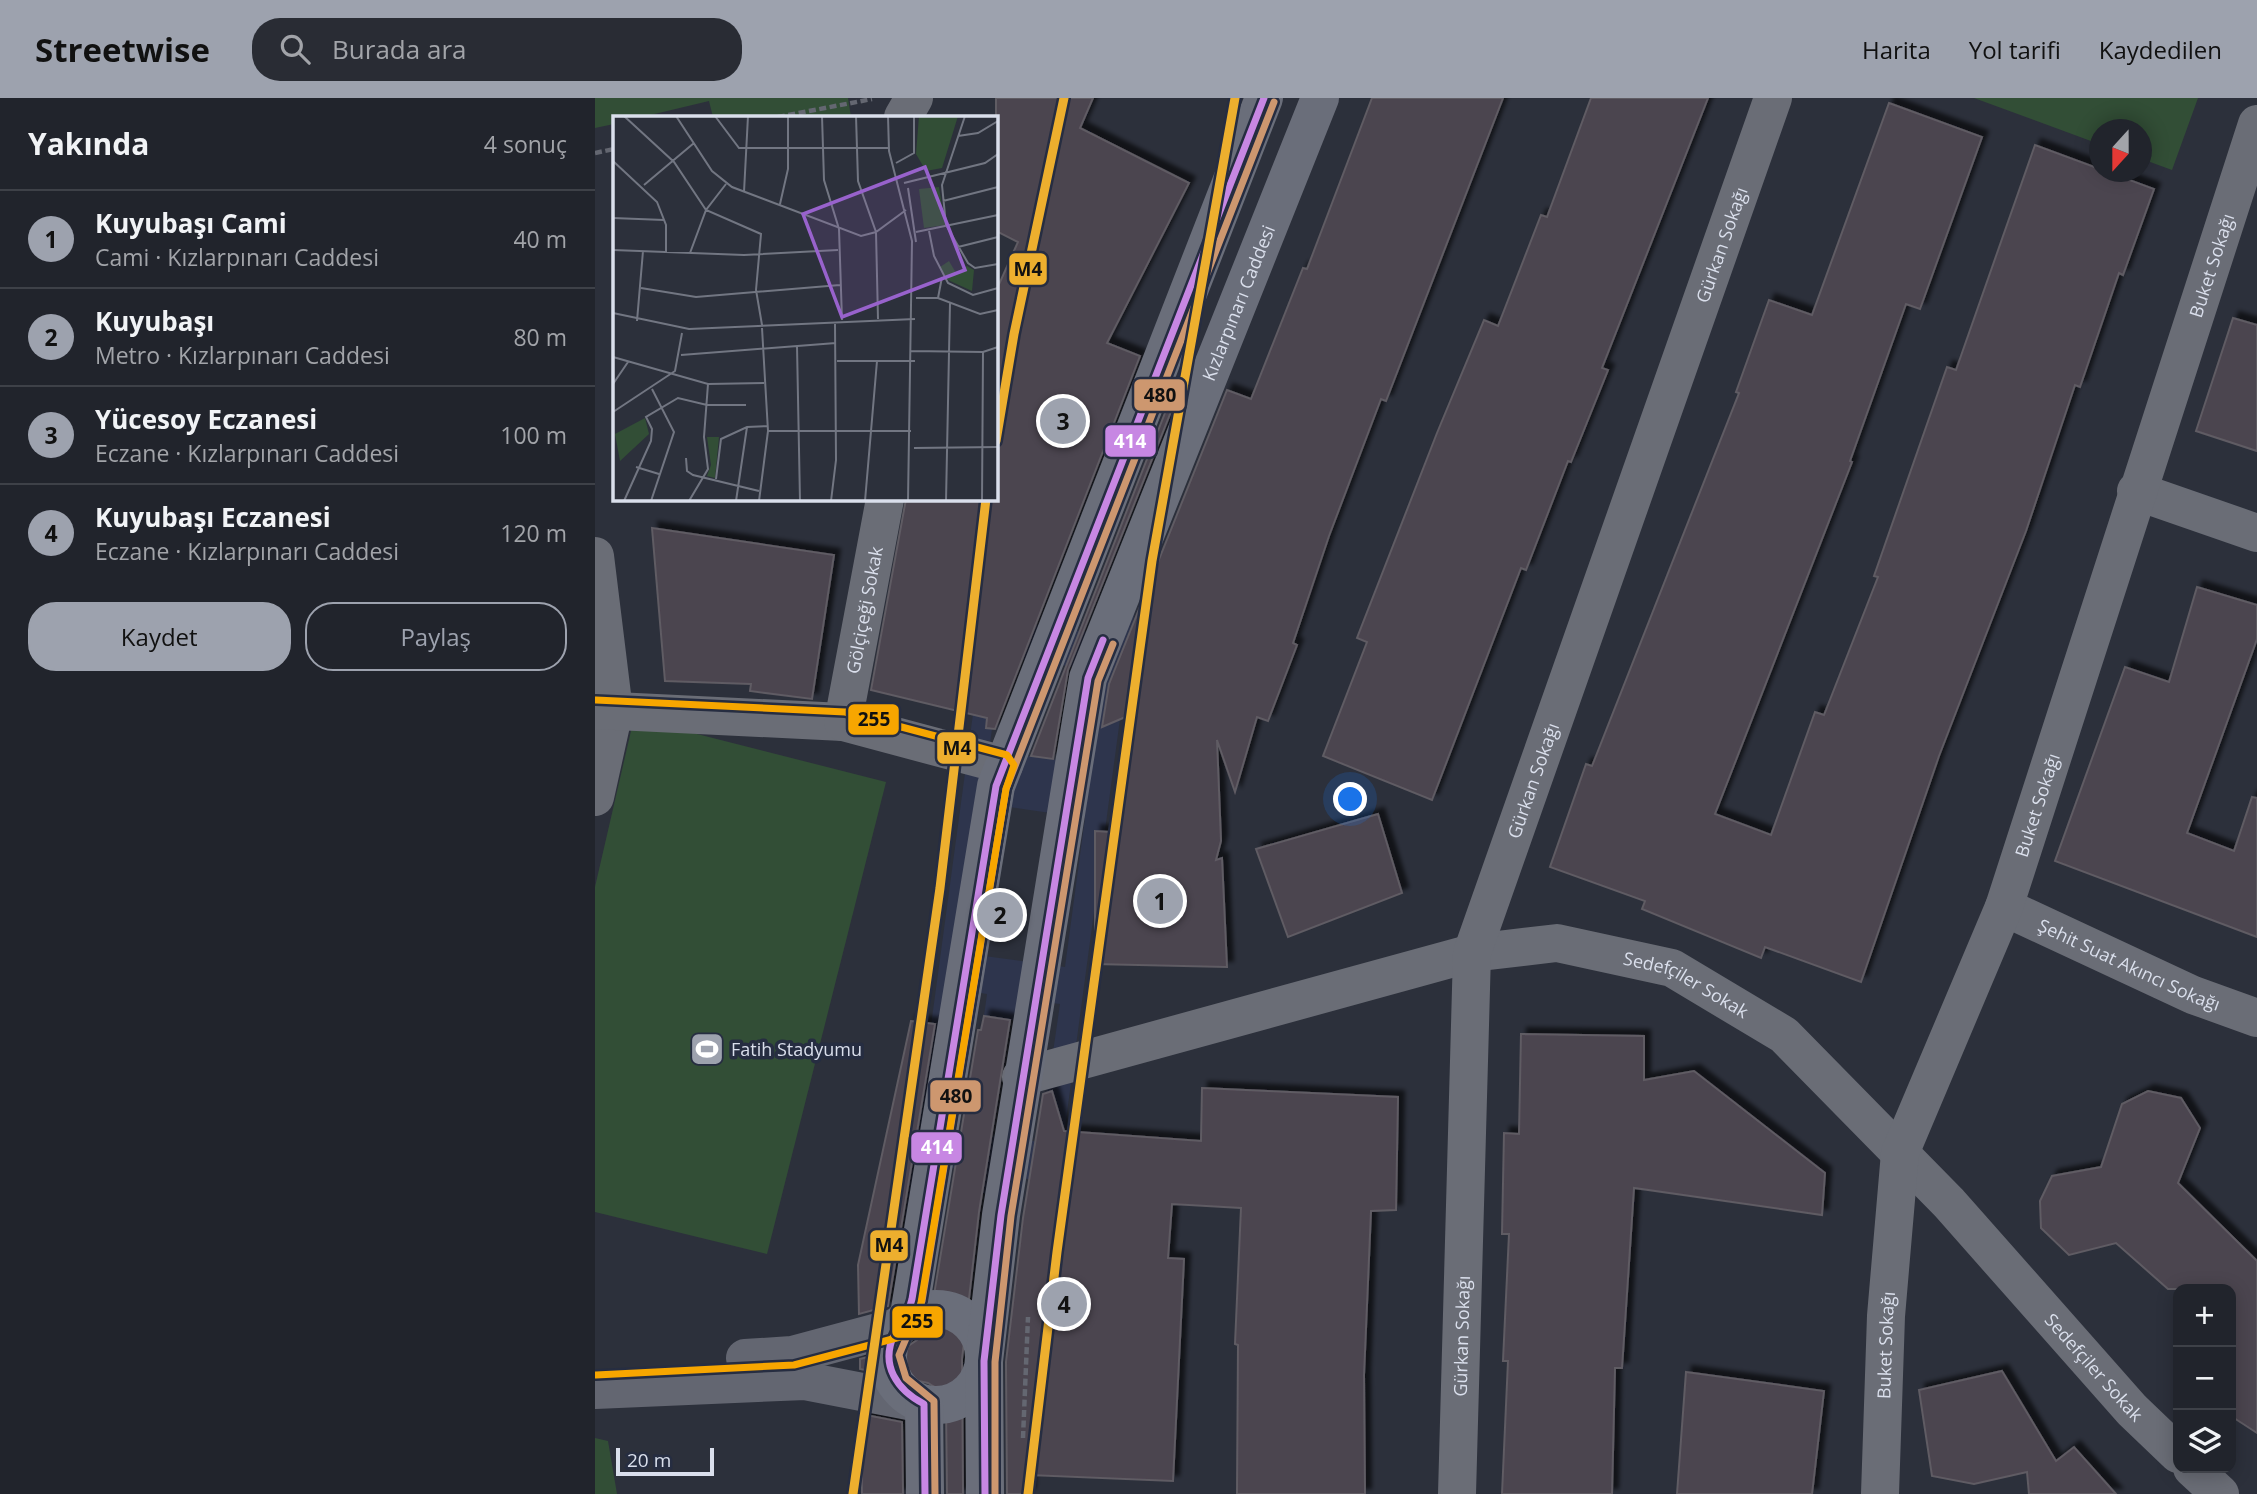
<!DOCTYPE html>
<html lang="tr">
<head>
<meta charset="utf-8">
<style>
	:root { --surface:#21242c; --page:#292c34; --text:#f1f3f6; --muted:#a2a4a9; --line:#3e4148; --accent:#9da2ae }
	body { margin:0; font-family:"Open Sans",sans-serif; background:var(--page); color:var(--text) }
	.controls { position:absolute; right:21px; bottom:21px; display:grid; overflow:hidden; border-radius:14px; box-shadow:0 4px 18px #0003 }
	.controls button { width:63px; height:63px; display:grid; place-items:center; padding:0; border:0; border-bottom:2px solid var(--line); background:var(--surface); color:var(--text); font:35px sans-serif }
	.compass { position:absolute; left:1494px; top:21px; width:63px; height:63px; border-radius:50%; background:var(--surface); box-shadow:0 4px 18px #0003; rotate:201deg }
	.scale { position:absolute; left:21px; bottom:18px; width:98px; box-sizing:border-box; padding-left:7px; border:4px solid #dadfec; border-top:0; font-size:19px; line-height:24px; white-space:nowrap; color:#dadfec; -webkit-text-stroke:5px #262d41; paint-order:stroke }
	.you { position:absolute; left:756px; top:702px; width:24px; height:24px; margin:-18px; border:5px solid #fff; border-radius:50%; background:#1a73e8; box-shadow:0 0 0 10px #1a73e833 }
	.badge { display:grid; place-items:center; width:46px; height:46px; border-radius:50%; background:var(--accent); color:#111; font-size:23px; font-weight:700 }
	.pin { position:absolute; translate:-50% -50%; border:4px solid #fff; box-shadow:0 2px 7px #0006 }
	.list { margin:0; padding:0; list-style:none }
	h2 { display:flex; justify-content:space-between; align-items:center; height:91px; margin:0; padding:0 28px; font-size:30px }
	h2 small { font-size:23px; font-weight:400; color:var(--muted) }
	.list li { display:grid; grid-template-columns:46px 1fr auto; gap:21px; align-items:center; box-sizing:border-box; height:98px; padding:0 28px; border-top:2px solid var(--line) }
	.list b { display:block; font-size:26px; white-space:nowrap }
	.list p { margin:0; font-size:23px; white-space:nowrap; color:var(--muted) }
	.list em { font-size:23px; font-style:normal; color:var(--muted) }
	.actions { display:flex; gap:14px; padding:21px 28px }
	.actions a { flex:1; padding:16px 0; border:2px solid var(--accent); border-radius:28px; text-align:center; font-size:24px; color:var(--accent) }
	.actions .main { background:var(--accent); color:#111 }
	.icon { flex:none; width:38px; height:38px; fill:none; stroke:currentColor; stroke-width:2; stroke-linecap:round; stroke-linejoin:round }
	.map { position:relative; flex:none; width:1662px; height:1396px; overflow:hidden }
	header { display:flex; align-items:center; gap:42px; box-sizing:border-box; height:98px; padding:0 35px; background:var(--accent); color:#111 }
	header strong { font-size:33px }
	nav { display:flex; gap:38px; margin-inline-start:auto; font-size:24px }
	.search { width:490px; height:63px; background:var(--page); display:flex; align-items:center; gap:18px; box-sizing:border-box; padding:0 24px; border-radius:28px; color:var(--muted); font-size:26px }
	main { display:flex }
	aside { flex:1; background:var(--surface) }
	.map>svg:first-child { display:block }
	.built { fill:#2e354d; fill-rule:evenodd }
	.green { fill:#324e36 }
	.building { fill:#4c444f; stroke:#5f5b63; stroke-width:2; filter:url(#shadow) }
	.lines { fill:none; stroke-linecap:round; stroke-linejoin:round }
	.path { stroke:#646771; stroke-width:4.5; stroke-dasharray:7 3.5; stroke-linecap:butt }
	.street { stroke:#6a6d76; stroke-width:38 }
	.secondary { stroke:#636671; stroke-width:38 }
	.primary { stroke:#6a6e7a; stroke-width:38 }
	.bus-1-casing { stroke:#262d41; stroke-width:12 }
	.bus-2-casing { stroke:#262d41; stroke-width:12 }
	.bus-3-casing { stroke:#262d41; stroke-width:12 }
	.bus-1 { stroke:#c787e3; stroke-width:7 }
	.bus-2 { stroke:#cd976f; stroke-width:7 }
	.bus-3 { stroke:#f7a600; stroke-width:7 }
	.metro-1-casing { stroke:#262d41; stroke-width:14 }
	.metro-1 { stroke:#edaf2e; stroke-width:9 }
	.labels { text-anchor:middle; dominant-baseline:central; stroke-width:7; stroke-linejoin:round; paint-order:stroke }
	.street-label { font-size:18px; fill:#dadfec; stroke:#262d41 }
	.poi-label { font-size:18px; fill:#dadfec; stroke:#262d41; text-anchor:start }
	.inset-road { fill:none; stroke:#727682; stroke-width:2 }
	.view { fill:#9862cc; fill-opacity:0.15; stroke:#9862cc; stroke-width:3.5 }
	.inset-edge { fill:none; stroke:#dadfec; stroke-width:3.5 }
	.line-badge { stroke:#262d41; stroke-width:2.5 }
	.badge-label { font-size:19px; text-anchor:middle; font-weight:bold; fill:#fff }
	.pale-badge-label { font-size:19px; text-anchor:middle; font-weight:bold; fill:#111 }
</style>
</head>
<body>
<header>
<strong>Streetwise</strong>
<div class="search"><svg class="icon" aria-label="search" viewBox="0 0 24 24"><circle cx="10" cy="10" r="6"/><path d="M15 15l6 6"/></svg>Burada ara</div>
<nav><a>Harita</a><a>Yol tarifi</a><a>Kaydedilen</a></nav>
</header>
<main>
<aside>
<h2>Yakında<small>4 sonuç</small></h2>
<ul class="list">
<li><span class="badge">1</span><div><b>Kuyubaşı Cami</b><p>Cami · Kızlarpınarı Caddesi</p></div><em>40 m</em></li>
<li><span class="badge">2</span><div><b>Kuyubaşı</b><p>Metro · Kızlarpınarı Caddesi</p></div><em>80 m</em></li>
<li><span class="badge">3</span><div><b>Yücesoy Eczanesi</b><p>Eczane · Kızlarpınarı Caddesi</p></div><em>100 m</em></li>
<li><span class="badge">4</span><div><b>Kuyubaşı Eczanesi</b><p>Eczane · Kızlarpınarı Caddesi</p></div><em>120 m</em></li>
</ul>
<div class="actions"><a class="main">Kaydet</a><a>Paylaş</a></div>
</aside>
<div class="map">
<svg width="1662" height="1396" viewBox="0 0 1662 1396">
	<defs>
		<filter id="shadow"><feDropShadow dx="6" dy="-6" stdDeviation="2" flood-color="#0009"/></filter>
	</defs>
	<rect width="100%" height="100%" fill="#2c303b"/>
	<path class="built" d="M399,460L411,522L514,537L544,480L454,1148L440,1082L403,1077L399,1097L379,1094L382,1073L338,1068L331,1131L309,1128ZM406,559L509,573L463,662L428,657L392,670ZM387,705L490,720L470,869L367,855ZM362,891L392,896L389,918L423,923L428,901L465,906L445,1044L343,1030Z"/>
	<g class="green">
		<polygon points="0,0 253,0 256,19 118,19 114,3 47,19 19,19 19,26 0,30"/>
		<polygon points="1379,0 1603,0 1577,72 1547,61 1546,32 1504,32 1504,46"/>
		<polygon points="39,620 291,684 172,1156 0,1114 0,789"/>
		<polygon points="0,1340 13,1343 22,1396 0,1396"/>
	</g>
	<g class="building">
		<polygon points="401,0 498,0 485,30 594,85 512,245 545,258 400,631 391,630 392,620 276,592 311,401 401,401 401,193 423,144 401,133"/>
		<polygon points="777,0 908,0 791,303 786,301 734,438 698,545 702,547 673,623 662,619 640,694 622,642 626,743 621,762 627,760 632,869 500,866 500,733 515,734 542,614 507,629 514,586 632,292 656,301 708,170 712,171"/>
		<polygon points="996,0 1113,0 1007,270 1013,272 976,364 973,363 931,472 926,470 837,702 728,658 772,544 762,540 842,335 889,222 903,228 946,117 952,119"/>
		<polygon points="1294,5 1387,39 1325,211 1311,206 1255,363 1257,364 1120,716 1176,737 1220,614 1229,617 1283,479 1279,478 1352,269 1361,272 1440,47 1559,91 1528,177 1524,175 1485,289 1480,287 1431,433 1344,658 1266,884 1170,849 1166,860 1047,811 1050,803 955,769 991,666 997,668 1144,295 1141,294 1174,202 1217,217"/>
		<polygon points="1638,220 1662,227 1662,353 1601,333"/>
		<polygon points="586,274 591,276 473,572 458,661 436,658"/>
		<polygon points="57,430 239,457 217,601 155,593 156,586 70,583"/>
		<polygon points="1602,489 1662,507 1662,541 1592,735 1639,753 1657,699 1662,700 1662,839 1460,763 1530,569 1574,584"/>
		<polygon points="783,716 807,795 693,839 661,751"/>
		<polygon points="389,918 415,922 384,1114 367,1261 368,1396 352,1396 351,1306 347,1294 333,1285 265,1271 265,1261 313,1248 322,1242 335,1221 383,932 386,932"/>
		<polygon points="316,923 340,926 293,1208 264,1216 263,1167"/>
		<polygon points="926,936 1049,938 1049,982 1099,973 1230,1075 1227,1117 1039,1090 1027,1270 1020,1270 1017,1396 907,1396 913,1263 908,1263 914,1136 907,1136 909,1035 924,1036"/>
		<polygon points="607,990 803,999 801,1112 776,1113 769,1277 770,1396 642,1396 643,1247 640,1246 646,1110 577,1106 573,1160 589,1161 578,1383 435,1377 434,1396 412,1396 411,1264 428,1120 448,996 457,993 469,1033 606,1043"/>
		<polygon points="1553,993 1586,1000 1605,1030 1583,1085 1662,1163 1662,1335 1636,1318 1636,1191 1573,1191 1521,1145 1474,1157 1446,1130 1445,1103 1457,1078 1506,1069 1527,1006"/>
		<polygon points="1407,1273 1461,1363 1479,1349 1521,1396 1434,1396 1432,1374 1379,1386 1337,1378 1324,1292"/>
		<polygon points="1091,1274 1229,1293 1217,1396 1082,1396"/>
		<polygon points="266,1316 307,1324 308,1396 267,1396"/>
	</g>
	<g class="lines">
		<g class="path">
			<polyline points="183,19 277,1"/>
			<polyline points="0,55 19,51"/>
			<polyline points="428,1340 433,1219"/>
		</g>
		<g class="street">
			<polyline points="308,19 319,0"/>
			<polyline points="1541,393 1662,435"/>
			<polyline points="0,458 19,613 0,699"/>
			<polyline points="0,612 248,624 409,667"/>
			<path id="s1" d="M248,624L290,401"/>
			<path id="s2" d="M1409,809L1598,897L1662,920"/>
			<path id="s3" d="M426,979L877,855L962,845L1077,870L1189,937L1354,1105L1537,1312L1583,1356"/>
			<polyline points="1597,1370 1625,1396"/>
			<path id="s4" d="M862,1396L877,855L1178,0"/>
			<path id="s5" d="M1285,1396L1291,1218L1305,1055L1409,809L1662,26"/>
		</g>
		<g class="secondary">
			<polyline points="150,1260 197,1257 305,1228"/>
			<polyline points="0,1292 210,1283 329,1306"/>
		</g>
		<g class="primary">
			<circle cx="341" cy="1259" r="48"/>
			<polyline points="305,1228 314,1217 401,688 669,0"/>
			<polyline points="329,1306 330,1396"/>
			<path id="s6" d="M390,1396L389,1263L406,1117L493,580L725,0"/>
		</g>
		<g class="bus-1-casing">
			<g id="bus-1">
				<path d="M330,1396L329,1306C302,1292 285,1267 299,1237C305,1224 314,1215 317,1201L401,688L669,0"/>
				<polyline points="390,1396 389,1263 406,1117 493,580 508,542"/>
			</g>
		</g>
		<g class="bus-2-casing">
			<g id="bus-2">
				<polyline points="340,1396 339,1303 311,1280 304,1257 327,1203 411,691 679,4"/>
				<polyline points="400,1396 400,1264 416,1118 503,583 518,546"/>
			</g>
		</g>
		<g class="bus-3-casing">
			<polyline id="bus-3" points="1,602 250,614 412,657 419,667 411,691 323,1223 309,1238 199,1267 1,1277"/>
		</g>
		<use href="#bus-1" class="bus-1"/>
		<use href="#bus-2" class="bus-2"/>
		<use href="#bus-3" class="bus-3"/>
		<g class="metro-1-casing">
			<g id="metro-1">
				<polyline points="401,343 419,236 469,0"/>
				<polyline points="258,1396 345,790 391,401"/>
				<polyline points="433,1396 462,1154 557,463 640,0"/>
			</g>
		</g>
		<use href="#metro-1" class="metro-1"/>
	</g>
	<defs>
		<g id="stadium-square" transform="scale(1.75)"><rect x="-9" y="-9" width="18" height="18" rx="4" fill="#9da2ae" stroke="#262d41"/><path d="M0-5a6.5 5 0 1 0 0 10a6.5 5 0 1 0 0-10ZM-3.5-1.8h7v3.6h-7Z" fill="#fff"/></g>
	</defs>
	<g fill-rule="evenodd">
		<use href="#stadium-square" x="112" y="951"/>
	</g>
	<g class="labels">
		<g class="street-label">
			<text stroke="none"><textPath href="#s4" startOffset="1292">Gürkan Sokağı</textPath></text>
			<text stroke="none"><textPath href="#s5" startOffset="1283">Buket Sokağı</textPath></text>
			<text stroke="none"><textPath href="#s6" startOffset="1228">Kızlarpınarı Caddesi</textPath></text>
			<text stroke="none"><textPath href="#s1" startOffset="114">Gölçiçeği Sokak</textPath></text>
			<text stroke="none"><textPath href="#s4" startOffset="724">Gürkan Sokağı</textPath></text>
			<text stroke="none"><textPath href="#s5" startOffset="716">Buket Sokağı</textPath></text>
			<text stroke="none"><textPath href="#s2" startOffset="138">Şehit Suat Akıncı Sokağı</textPath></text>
			<text stroke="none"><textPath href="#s3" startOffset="690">Sedefçiler Sokak</textPath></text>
			<text stroke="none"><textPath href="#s4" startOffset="158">Gürkan Sokağı</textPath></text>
			<text stroke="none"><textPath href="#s5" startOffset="149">Buket Sokağı</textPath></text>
			<text stroke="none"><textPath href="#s3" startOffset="1256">Sedefçiler Sokak</textPath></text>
		</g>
		<g class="poi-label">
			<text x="136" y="951">Fatih Stadyumu</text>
		</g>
	</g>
	<g transform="translate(18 18)">
		<rect width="385" height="385" fill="#2c303b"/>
		<path d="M306,0H345L329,52L313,55L303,38ZM326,71L332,109L311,112L306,73ZM336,145L343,157L354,150L361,154L359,175L335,164L327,151ZM32,302L36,318L7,345L2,318ZM94,321H106L102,362L94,360L98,349Z" fill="#324e36"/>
		<path class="inset-road" d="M11,0L61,46L93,94L148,118L143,174L149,209M63,0L99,55L119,71L248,120L263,116L293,94M102,0L126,32H276M209,0L211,64L226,113L229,204M243,0L245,65L263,116L265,203M275,0L276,35L299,125L295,385M352,0L329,69L333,109L355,147L362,152L385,148M345,20L365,17L385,5M0,45L44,86L53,109V136M283,47L301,37V1M291,67L372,47L385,38M31,69L81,27M295,72L303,126M131,76L135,0M330,85L385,71M167,88L175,53V0M0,102L51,104M316,115L321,140L335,167L360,179L385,172M303,116L385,99M345,131L385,121M0,134L131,139L225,134M77,137L93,94L113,68M28,172L83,181L227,169M303,182H325L367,198L385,194M325,182L329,161M0,197L76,213L302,203M24,205L30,135M184,230L187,385M298,235L370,236L385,231M68,239L223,227M0,241L95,268L151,267M224,245H302M0,268L15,246M0,296L62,255L69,217M155,315H298M301,332L385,331M73,342L74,355L80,359L146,375M23,351L46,358M103,363L108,323L134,311L155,310M11,385L38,325L39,313L33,301L65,282L94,289H133M38,385L61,316L39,273M76,385L95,353L91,321L95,268M123,385L134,311M146,385L155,315L149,212M218,385L223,344L222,208M252,385L264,245M333,385L337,187M369,385L370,236"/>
		<path class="view" d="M312,51L352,154L229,201L190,98Z"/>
		<rect width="385" height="385" class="inset-edge"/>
	</g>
	<g class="line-badge">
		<rect x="413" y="154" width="40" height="34" rx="7" fill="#edaf2e"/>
		<rect x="538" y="280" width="53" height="34" rx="7" fill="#cd976f"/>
		<rect x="509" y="326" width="53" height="34" rx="7" fill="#c787e3"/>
		<rect x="252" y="605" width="53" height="33" rx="7" fill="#f7a600"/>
		<rect x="341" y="633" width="41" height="34" rx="7" fill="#edaf2e"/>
		<rect x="334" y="981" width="53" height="34" rx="7" fill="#cd976f"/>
		<rect x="315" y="1033" width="53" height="33" rx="7" fill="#c787e3"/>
		<rect x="274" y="1131" width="40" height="33" rx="7" fill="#edaf2e"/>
		<rect x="296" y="1207" width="53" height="34" rx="7" fill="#f7a600"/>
	</g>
	<g class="badge-label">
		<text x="535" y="350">414</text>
		<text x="342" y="1056">414</text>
	</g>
	<g class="pale-badge-label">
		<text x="433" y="178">M4</text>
		<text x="565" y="304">480</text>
		<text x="279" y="628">255</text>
		<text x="362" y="657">M4</text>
		<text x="361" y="1005">480</text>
		<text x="294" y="1154">M4</text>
		<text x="322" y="1230">255</text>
	</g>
</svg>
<div class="controls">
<button>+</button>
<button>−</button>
<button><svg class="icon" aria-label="layers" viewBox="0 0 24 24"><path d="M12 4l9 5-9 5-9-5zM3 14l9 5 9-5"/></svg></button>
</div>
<svg class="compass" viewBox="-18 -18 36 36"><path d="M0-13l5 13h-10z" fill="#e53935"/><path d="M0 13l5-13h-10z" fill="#a2a4a9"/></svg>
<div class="scale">20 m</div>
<div class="you"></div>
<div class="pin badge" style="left:565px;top:803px">1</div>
<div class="pin badge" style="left:405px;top:817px">2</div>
<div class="pin badge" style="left:468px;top:323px">3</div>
<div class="pin badge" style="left:469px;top:1206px">4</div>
</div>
</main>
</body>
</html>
